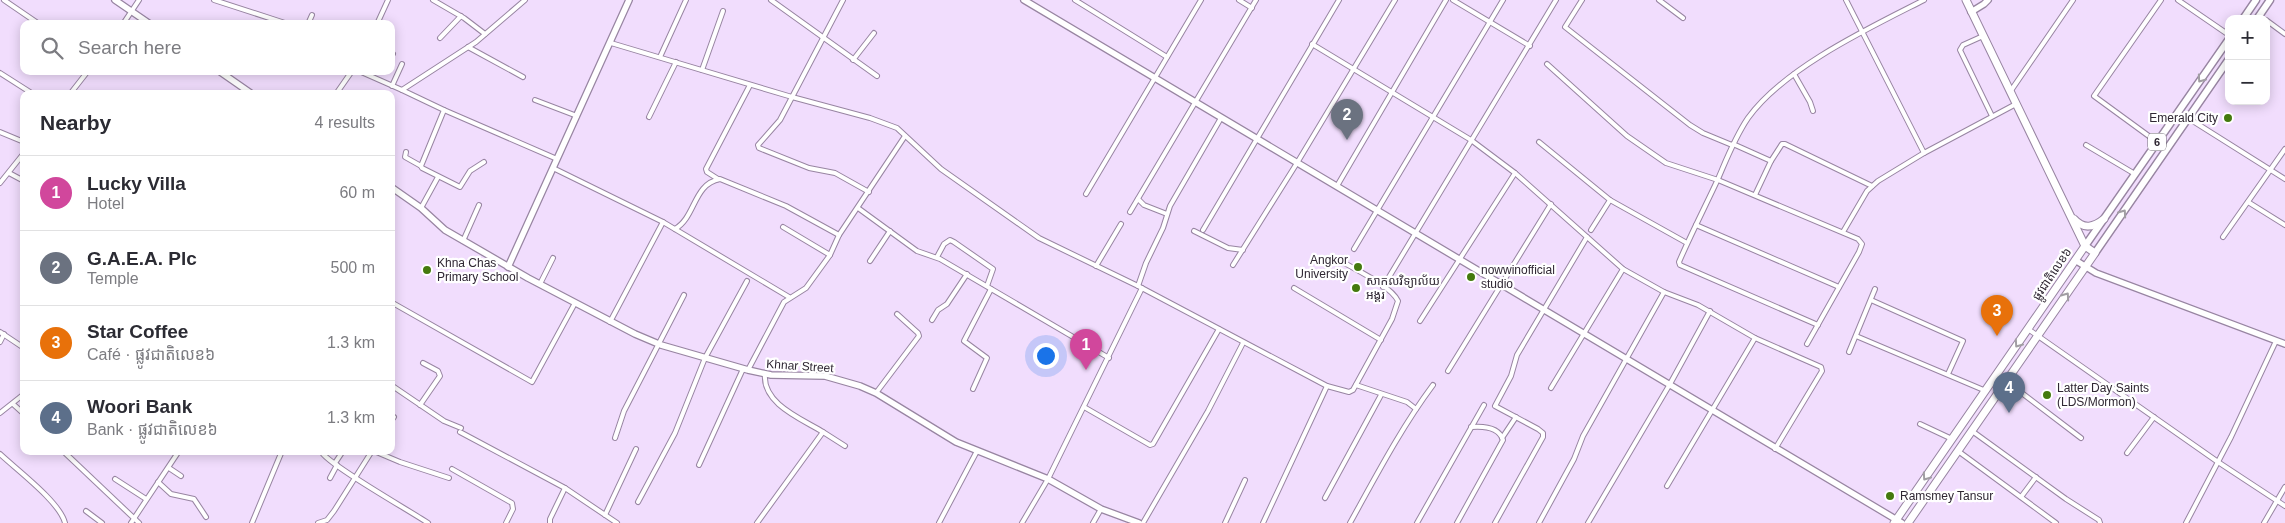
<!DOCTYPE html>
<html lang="en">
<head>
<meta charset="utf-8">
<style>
	:root { --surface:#fff; --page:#f2f2f3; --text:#2b2b33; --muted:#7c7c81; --line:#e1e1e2; --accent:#0b8043 }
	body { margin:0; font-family:Arial,"Noto Sans Khmer",sans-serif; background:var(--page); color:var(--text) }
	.controls { position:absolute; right:15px; top:15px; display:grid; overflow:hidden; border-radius:10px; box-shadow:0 2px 12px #0003 }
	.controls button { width:45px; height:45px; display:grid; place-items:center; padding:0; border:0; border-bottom:1px solid var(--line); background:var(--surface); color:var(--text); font:25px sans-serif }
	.you { position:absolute; left:1045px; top:355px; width:18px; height:18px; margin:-12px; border:4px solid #fff; border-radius:50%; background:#1a73e8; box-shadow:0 0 0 8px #1a73e833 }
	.badge { display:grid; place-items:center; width:32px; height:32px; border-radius:50%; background:var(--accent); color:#fff; font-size:16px; font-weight:700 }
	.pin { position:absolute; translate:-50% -41px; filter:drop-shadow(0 1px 2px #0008) }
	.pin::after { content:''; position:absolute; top:26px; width:18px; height:15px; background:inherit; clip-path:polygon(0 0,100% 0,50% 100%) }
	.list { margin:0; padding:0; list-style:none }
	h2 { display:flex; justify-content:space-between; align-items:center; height:65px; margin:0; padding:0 20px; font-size:21px }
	h2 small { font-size:16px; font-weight:400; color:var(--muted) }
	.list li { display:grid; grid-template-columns:32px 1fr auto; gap:15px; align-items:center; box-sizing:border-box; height:75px; padding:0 20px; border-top:1px solid var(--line) }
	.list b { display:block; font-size:19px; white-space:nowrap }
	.list p { margin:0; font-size:16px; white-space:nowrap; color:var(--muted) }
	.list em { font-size:16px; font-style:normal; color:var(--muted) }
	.icon { flex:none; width:28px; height:28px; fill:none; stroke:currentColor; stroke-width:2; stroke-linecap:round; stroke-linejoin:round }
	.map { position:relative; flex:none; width:2285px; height:523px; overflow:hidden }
	.search { position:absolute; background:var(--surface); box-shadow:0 2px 12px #0003; left:20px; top:20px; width:375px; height:55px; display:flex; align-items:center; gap:12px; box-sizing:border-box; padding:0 18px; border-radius:10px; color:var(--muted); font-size:19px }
	.panel { position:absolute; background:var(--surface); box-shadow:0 2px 12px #0003; left:20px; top:90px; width:375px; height:365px; border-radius:10px }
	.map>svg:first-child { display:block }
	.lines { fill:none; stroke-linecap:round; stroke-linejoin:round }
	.street-casing { stroke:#9885a2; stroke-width:6 }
	.secondary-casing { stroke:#9885a2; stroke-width:8 }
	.primary-casing { stroke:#9885a2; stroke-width:9 }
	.highway-casing { stroke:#9885a2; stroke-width:9 }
	.street { stroke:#fff; stroke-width:4 }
	.secondary { stroke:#fff; stroke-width:5.5 }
	.primary { stroke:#fff; stroke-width:6 }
	.highway { stroke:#fff; stroke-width:7 }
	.oneway { stroke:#a19ea3 }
	.poi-dot { fill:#447a0e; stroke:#fff; stroke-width:2 }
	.labels { text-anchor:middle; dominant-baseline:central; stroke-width:4.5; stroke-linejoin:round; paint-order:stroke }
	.shield { fill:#fff; stroke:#6d6870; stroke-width:1 }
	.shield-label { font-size:11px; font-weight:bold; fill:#2f2733 }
	.poi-label { font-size:12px; fill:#2f2733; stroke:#fff; text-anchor:start }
	.street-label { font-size:12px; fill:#2f2733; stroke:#fff }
</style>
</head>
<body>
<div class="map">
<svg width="2285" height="523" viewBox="0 0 2285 523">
	<rect width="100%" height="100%" fill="#f1ddfd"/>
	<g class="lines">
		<g class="street-casing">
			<g id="street">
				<polyline points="4,0 39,24"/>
				<polyline points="214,0 288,24"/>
				<polyline points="433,0 464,18 485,34"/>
				<polyline points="771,0 877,76"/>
				<polyline points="843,0 780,120 758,145 759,148 809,168 835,173 869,192"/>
				<polyline points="1075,0 1167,57"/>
				<polyline points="1239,0 1252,8"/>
				<polyline points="1453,0 1530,46"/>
				<polyline points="1582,0 1565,27 1690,125 1703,133 1732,145"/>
				<polyline points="1659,0 1683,18"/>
				<polyline points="1846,0 1924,153"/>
				<polyline points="2178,0 2229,35"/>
				<polyline points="2266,20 2285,34"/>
				<polyline points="123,24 139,0"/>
				<polyline points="308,24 312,15"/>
				<polyline points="377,24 388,0"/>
				<polyline points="1983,36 1963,45 1960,50 1992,116"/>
				<polyline points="440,38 461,16"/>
				<path d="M611,43L792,97L870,118L897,128L941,169L1039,238L1138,286L1327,386L1349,392L1353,390L1392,319L1398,301C1391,286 1356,270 1341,261"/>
				<polyline points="1312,44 1471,140 1515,173 1623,269 1664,292 1698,305 1755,338 1821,367 1822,371 1775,449"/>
				<polyline points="468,47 523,77"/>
				<polyline points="391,53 393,54"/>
				<polyline points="660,57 686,0"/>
				<polyline points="853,60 874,33"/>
				<polyline points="1547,64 1627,136 1666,163 1718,180 1858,239 1862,244 1859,252 1807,344"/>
				<polyline points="702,70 723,11"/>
				<polyline points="359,71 402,90 476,42 525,0"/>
				<polyline points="0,73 33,94"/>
				<polyline points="1794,74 1810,102 1813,111"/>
				<polyline points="392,86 402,64"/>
				<polyline points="402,90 444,110 421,166 422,168 460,187 470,171 484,162"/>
				<polyline points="2010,92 2073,0"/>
				<polyline points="70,94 88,71"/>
				<polyline points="336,94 352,71"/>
				<polyline points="535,100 577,116"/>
				<polyline points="444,110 557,159"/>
				<polyline points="649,117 676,62"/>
				<polyline points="2188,118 2285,179"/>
				<polyline points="0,132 24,142"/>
				<polyline points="1539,142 1610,200 1687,243"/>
				<polyline points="2157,142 2094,96 2161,0"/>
				<polyline points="1733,144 1771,161 1782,144 1785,144 1872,186"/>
				<polyline points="2086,145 2135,174"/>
				<polyline points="406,152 405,157 421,166"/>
				<polyline points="553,168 663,222 789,297"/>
				<polyline points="9,173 24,181"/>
				<polyline points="718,179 707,172 706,169 750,85"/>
				<polyline points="0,183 24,153"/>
				<polyline points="1337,186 1446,0"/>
				<polyline points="1086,194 1201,0"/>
				<polyline points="1755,195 1771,161"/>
				<polyline points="1138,199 1144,205 1167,214"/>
				<polyline points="2248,202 2285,225"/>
				<polyline points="421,208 438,177"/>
				<polyline points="858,208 917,251 940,259 1109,358"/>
				<polyline points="1130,212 1256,0"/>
				<polyline points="1696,225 1839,287"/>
				<polyline points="783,227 830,255"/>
				<path d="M675,229C696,217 693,184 720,179L786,206L839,235"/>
				<polyline points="1203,230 1339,0"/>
				<polyline points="1591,230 1610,200"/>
				<polyline points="1194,231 1228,248 1243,250"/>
				<polyline points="1843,232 1867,191 1878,181 1924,153 2016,104"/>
				<polyline points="2223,237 2285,149"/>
				<polyline points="463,241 479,205"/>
				<polyline points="1354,249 1503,0"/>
				<polyline points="937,257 944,244 950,240 954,242 993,269 987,286"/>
				<polyline points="870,261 890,231"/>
				<polyline points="1233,265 1297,163 1395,0"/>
				<polyline points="1096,266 1121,224"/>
				<polyline points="540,284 553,258"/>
				<polyline points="1138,286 1146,263 1163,228 1170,206 1221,118"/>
				<polyline points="1383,287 1556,0"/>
				<polyline points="1294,288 1381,340"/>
				<polyline points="1871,300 1963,341 1948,374"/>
				<polyline points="391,302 532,382 575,303"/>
				<polyline points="932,320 938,310 947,304 967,274"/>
				<polyline points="1420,321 1515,173"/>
				<polyline points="610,322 663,222"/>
				<path d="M1818,325L1680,265L1679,262C1691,234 1705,207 1718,179C1727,158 1735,137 1748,118C1784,68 1869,28 1924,0"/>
				<polyline points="2028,329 2218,462 2285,506"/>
				<polyline points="0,332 24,348"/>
				<polyline points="1856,336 1986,391"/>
				<polyline points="0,342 4,334"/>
				<polyline points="1849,352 1875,289"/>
				<polyline points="748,370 784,302 806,288 830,255 839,235 905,136"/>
				<polyline points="1448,371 1551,204"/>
				<polyline points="2006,381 2081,438"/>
				<polyline points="391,385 444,421 461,428"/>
				<polyline points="1356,385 1407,402 1416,409"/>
				<polyline points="1551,388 1623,269"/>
				<polyline points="973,389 987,358 964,341 991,289"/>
				<polyline points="876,393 919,336 918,333 897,314"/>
				<polyline points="13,404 24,414"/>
				<polyline points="420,405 440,376 438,371 423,363"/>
				<polyline points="1084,407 1150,445 1153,444 1219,329"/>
				<polyline points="0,413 24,394"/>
				<polyline points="391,421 394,417"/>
				<polyline points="1920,424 1952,439"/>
				<polyline points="1972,431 2066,499 2099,520 2100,523"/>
				<polyline points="460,432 565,488 617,523"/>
				<polyline points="823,432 845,446"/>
				<polyline points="615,438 624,411 684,295"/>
				<polyline points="1502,438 1516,417"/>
				<polyline points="63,451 139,523"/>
				<path d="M321,451C325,463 412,512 428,523"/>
				<polyline points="374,451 400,462 449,478"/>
				<polyline points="1958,451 2056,523"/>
				<polyline points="2127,453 2154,417"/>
				<path d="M0,454C17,470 60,502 65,523"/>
				<polyline points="335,463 343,451"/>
				<polyline points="699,465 743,369"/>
				<polyline points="169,468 181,476"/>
				<polyline points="452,469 512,503 513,509 506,523"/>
				<polyline points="330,478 337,465"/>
				<polyline points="115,479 146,499"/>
				<polyline points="158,482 171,494 194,499 206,517"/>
				<polyline points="1667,486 1755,338"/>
				<polyline points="2021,497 2036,477"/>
				<polyline points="1325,498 1381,395"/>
				<polyline points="638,502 675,433 705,358 747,281"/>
				<polyline points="86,511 102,523"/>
				<polyline points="605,515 636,449"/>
				<polyline points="131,523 179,451"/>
				<polyline points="252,523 282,451"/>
				<polyline points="318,523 327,520 334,511 372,451"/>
				<polyline points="550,523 550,519 565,488"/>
				<path d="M757,523L823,432C802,419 762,404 765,374"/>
				<polyline points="939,523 977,451"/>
				<polyline points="1022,523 1048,479 1142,288"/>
				<polyline points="1093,523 1101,509"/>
				<polyline points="1143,523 1208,411 1243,343"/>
				<polyline points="1225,523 1245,480"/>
				<polyline points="1263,523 1327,386"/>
				<path d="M1350,523C1376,476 1401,428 1433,385"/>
				<polyline points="1417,523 1484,405"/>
				<path d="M1457,523L1503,440C1499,427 1483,426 1471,427"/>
				<polyline points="1495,523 1543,437 1543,433 1538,429 1495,406 1511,376 1517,355 1587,237"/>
				<polyline points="1539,523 1574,459 1583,436 1664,292"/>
				<polyline points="1588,523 1670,384 1710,311"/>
				<polyline points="2186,523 2231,437 2276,341"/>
				<polyline points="2264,523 2285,487"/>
			</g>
		</g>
		<g class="secondary-casing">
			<g id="secondary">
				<polyline points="115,0 150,24"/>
				<polyline points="1024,0 1902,523"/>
				<polyline points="1971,12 1984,4 1988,0"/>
				<polyline points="219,71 252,94"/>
				<polyline points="391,187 421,208 445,230 528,278 635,334 661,345 748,370 771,375 825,376 860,386 876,393 956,442 1048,479 1101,509 1139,523"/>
				<polyline points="2075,260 2096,273 2285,344"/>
				<polyline points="508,267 629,0"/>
			</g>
		</g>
		<g class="primary-casing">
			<g id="primary">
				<polyline points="2243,19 2256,0"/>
				<polyline points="2257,19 2270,0"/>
				<polyline points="2085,246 2229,39"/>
				<polyline points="2095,253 2229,59"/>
			</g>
		</g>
		<g class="highway-casing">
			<g id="highway">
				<path d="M2074,219C2084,230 2094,227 2104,219"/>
				<polyline points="1894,523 2085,246"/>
				<polyline points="1908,523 2095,253 2085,246 1966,0"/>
			</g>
		</g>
		<use href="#street" class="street"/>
		<use href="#secondary" class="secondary"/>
		<use href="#primary" class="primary"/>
		<use href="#highway" class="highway"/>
	</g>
	<defs><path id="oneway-chevron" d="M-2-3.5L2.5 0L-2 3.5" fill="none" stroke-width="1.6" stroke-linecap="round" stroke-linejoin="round" transform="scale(1.25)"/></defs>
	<g class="oneway">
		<use href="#oneway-chevron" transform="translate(2201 79) rotate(125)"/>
		<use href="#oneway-chevron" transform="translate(2123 213) rotate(-55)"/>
		<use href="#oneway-chevron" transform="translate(2066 296) rotate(-55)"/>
		<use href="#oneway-chevron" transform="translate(2018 344) rotate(125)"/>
		<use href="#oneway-chevron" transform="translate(1926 477) rotate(125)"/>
	</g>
	<g class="poi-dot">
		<circle cx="2228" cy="118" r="5"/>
		<circle cx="1358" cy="267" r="5"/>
		<circle cx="427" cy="270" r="5"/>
		<circle cx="1471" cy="277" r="5"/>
		<circle cx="1356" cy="288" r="5"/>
		<circle cx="2047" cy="395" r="5"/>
		<circle cx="1890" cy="496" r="5"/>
	</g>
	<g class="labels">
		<rect class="shield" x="2148" y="133.5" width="18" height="17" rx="4"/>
		<g class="shield-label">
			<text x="2157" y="142">6</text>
		</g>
		<g class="poi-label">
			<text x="2218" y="118" text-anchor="end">Emerald City</text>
			<text x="1348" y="260" text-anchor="end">Angkor<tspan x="1348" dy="14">University</tspan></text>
			<text x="437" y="263">Khna Chas<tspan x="437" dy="14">Primary School</tspan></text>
			<text x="1481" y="270">nowwinofficial<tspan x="1481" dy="14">studio</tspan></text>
			<text x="1366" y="281">សាកលវិទ្យាល័យ<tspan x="1366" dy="14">អង្គរ</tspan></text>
			<text x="2057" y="388">Latter Day Saints<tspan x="2057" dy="14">(LDS/Mormon)</tspan></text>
			<text x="1900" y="496">Ramsmey Tansur</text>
		</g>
		<g class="street-label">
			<text transform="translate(2052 274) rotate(-56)">ផ្លូវជាតិលេខ៦</text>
			<text transform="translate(800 366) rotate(4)">Khnar Street</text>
		</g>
	</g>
</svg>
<div class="controls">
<button>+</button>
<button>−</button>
</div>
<div class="you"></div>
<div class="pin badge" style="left:1086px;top:370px;background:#d1479c">1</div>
<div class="pin badge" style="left:1347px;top:140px;background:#6b7280">2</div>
<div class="pin badge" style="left:1997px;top:336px;background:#e8710a">3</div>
<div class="pin badge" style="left:2009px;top:413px;background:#5c6f8a">4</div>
<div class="search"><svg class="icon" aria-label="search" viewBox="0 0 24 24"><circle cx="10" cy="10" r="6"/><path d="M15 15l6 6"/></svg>Search here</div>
<section class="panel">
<h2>Nearby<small>4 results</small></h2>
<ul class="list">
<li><span class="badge" style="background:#d1479c">1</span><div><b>Lucky Villa</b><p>Hotel</p></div><em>60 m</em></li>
<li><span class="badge" style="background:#6b7280">2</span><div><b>G.A.E.A. Plc</b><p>Temple</p></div><em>500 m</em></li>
<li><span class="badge" style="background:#e8710a">3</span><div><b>Star Coffee</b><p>Café · ផ្លូវជាតិលេខ៦</p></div><em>1.3 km</em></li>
<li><span class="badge" style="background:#5c6f8a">4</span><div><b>Woori Bank</b><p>Bank · ផ្លូវជាតិលេខ៦</p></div><em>1.3 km</em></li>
</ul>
</section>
</div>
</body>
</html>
